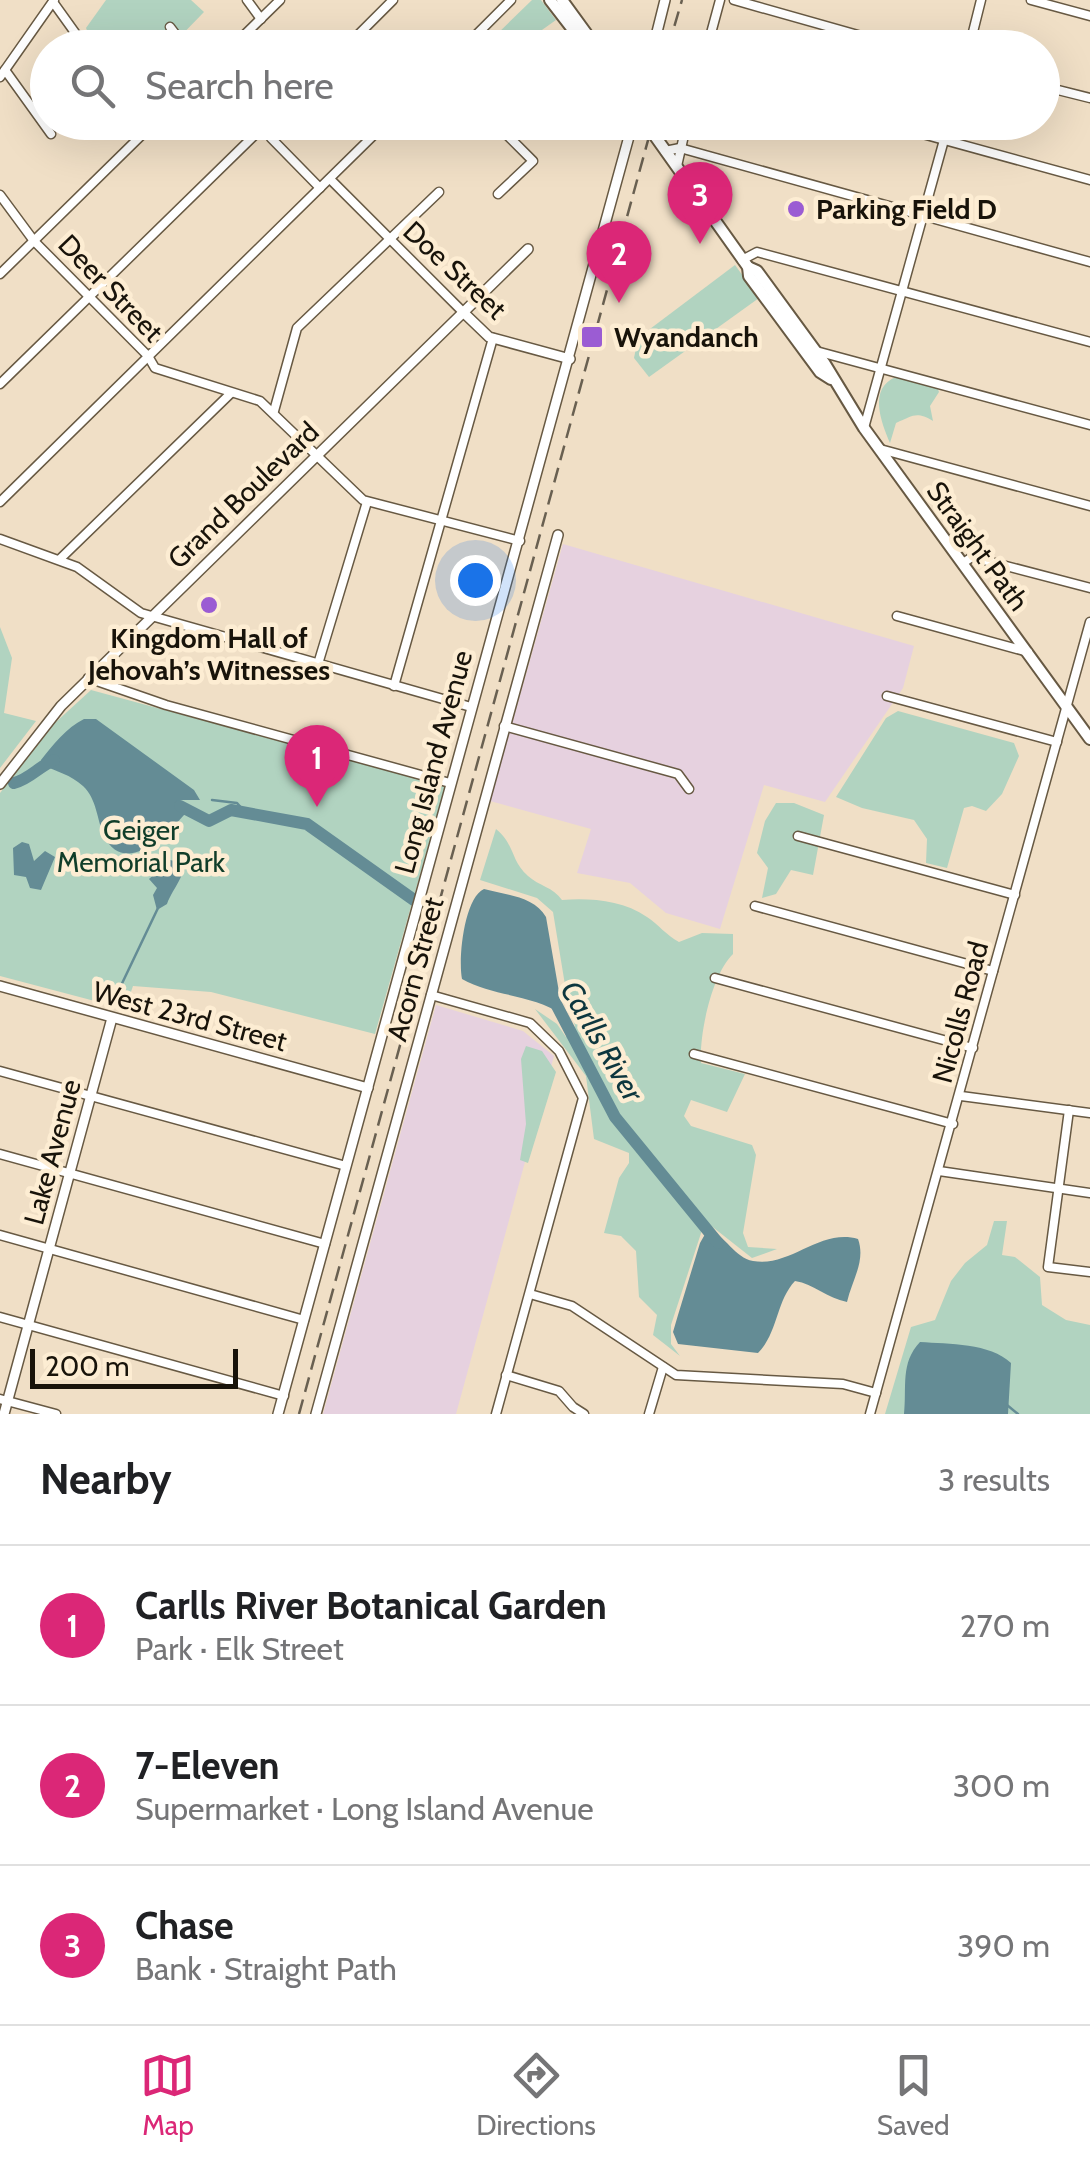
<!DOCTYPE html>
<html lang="en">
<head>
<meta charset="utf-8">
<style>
	:root { --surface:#fff; --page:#f6f6f6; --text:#202124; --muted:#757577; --line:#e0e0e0; --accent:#db2777 }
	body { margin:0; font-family:Cabin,sans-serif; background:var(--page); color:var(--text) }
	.scale { position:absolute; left:30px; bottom:25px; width:208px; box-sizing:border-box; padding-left:10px; border:5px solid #18130a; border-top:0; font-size:28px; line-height:35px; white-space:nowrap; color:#18130a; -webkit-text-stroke:8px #fdedd3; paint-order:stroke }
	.you { position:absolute; left:475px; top:580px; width:35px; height:35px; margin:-25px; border:8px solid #fff; border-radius:50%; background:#1a73e8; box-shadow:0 0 0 15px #1a73e833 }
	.badge { display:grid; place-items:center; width:65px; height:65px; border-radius:50%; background:var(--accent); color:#fff; font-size:32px; font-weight:700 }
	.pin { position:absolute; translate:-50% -82px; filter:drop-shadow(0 2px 5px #0008) }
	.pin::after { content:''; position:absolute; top:52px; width:35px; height:30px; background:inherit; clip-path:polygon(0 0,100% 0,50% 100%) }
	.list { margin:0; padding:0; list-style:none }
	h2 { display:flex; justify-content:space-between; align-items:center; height:130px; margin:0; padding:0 40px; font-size:42px }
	h2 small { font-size:32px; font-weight:400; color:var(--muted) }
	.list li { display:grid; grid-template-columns:65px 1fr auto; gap:30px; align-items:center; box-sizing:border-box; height:160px; padding:0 40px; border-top:2px solid var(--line) }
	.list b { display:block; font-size:38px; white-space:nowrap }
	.list p { margin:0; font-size:32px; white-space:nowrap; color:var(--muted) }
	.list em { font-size:32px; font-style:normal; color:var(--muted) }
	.icon { flex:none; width:55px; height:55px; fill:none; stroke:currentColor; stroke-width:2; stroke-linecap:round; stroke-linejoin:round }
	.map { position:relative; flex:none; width:1090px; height:1414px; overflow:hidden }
	.search { position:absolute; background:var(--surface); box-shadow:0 10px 40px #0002; left:30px; right:30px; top:30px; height:110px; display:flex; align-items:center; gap:25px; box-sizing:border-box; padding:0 35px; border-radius:55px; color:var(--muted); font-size:38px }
	.sheet { height:610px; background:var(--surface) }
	nav { display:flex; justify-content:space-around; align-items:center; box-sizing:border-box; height:140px; border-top:2px solid var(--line); background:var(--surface); font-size:28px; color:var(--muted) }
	nav a { display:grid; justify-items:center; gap:5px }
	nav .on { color:var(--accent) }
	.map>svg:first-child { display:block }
	.industrial { fill:#e6d1df }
	.green { fill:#b1d3c0 }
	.water { fill:#648c95 }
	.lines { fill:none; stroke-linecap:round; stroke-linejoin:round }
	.stream { stroke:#648c95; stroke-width:2.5 }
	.river { stroke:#648c95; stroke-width:12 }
	.minor-casing { stroke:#675943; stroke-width:11 }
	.tertiary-casing { stroke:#675943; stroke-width:12 }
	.secondary-casing { stroke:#675943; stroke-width:14 }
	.minor { stroke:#fff; stroke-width:8 }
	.tertiary { stroke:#fff; stroke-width:9 }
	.secondary { stroke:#fff; stroke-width:10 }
	.rail { stroke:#696051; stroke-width:2.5; stroke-dasharray:15 8; stroke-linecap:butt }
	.poi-dot { fill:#9b5cd3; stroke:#fdedd3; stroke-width:4 }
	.labels { text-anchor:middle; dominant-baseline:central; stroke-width:9; stroke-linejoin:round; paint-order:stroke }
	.poi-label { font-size:28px; font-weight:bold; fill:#18130a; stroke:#fdedd3; text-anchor:start }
	.street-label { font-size:28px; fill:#18130a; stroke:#fdedd3 }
	.park-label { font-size:28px; fill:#103d29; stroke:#fdedd3 }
	.water-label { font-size:30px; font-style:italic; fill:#0d363e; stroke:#fdedd3 }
</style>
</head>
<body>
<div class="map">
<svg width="1090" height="1414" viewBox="0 0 1090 1414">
	<rect width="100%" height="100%" fill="#f0dfc6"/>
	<g class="industrial">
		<polygon points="563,544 914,646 903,688 825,802 764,785 720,929 666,913 630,883 577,873 591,829 490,801"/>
		<polygon points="436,1005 523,1031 554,1056 456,1414 323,1414"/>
	</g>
	<g class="green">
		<polygon points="106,0 191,0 204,12 170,47 94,47 86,28"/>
		<polygon points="532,0 541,0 556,20 518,47 504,47 494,37"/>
		<polygon points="735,265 759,298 649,377 634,358 638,338"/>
		<path d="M896,377L937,387L939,392L930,406L933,421C916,411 913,416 896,423L890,443C881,422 868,388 896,377Z"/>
		<polygon points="0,627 12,658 4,713 36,721 0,768"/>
		<polygon points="91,690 445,786 375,1034 211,992 133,986 125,1009 0,976 0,793 56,722"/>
		<polygon points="898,711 1014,743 1019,756 1002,794 986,811 972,806 964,808 947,868 926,863 927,839 914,820 862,808 836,797 886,718"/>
		<polygon points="776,803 794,803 824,815 813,875 791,870 776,894 762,898 768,868 757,853 765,821"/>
		<path d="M496,829C516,846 510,860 528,876C539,886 553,887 562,900C590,898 622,900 647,917C659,925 666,935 679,942L702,933L733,934V954C712,974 699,1034 701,1063L745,1074L727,1112L691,1100L684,1116L691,1126L752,1145L756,1155L743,1233L748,1247L777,1249L752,1258L705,1221L671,1325V1344L680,1356L653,1335L657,1315L639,1297L636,1251L621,1236L604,1233L619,1178L629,1163V1153L594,1139L586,1076L535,1009L557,1024L566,1037L575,1026L566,991L553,912L537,898L480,880Z"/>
		<polygon points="526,1046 542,1051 556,1072 528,1163 520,1160 526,1124 521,1059"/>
		<polygon points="994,1221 1007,1221 1002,1255 1015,1257 1040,1277 1042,1305 1066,1320 1090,1325 1090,1414 885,1414 911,1327 935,1320 951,1281 965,1263 987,1245"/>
	</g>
	<g class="water">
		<path d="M84,719H96L194,790L200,800H180L179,804L192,809V812L184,815C166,836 124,877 104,836C97,820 97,799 83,786C71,775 56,771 42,765L41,760C53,745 66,728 84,719Z"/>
		<polygon points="22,842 29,844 34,861 45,851 55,857 41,890 30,888 26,877 14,875 13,848"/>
		<path d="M179,848L183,849C191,871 173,887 167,904L157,910L153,895L157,888L149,879L170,860L179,862L176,853Z"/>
		<path d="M484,889C506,895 534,896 546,917L563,1015C533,994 494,997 462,979C458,959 464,898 484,889Z"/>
		<path d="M708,1229C725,1235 735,1258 753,1261C790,1268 820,1228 858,1239C866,1261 852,1280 847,1302C827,1298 814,1284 795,1281C776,1301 778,1333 758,1353L678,1344L673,1332L678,1315L700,1243Z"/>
		<path d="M920,1342C949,1344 990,1343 1011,1363L1008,1414H904C907,1387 900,1363 920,1342Z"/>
	</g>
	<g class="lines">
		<g class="stream">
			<polyline points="212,800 237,803 245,812"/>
			<polyline points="116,996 158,908"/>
			<polyline points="1007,1405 1018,1414"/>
		</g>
		<g class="river">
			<path d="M14,783C30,779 38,767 54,760"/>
			<polyline points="180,806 209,821 231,810 307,824 414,900"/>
			<polyline points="556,1004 615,1117 718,1243"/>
		</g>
		<g class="minor-casing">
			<g id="minor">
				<polyline points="247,0 261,19"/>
				<polyline points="734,0 904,48"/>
				<polyline points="1031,0 1090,16"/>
				<polyline points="53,2 86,48"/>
				<polyline points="170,27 186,48"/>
				<polyline points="231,48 280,0"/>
				<polyline points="345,48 393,0"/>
				<polyline points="463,48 511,0"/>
				<polyline points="707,48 720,0"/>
				<polyline points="969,48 981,0"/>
				<polyline points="5,70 51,134"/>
				<polyline points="0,77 54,0"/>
				<polyline points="1042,86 1090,98"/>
				<polyline points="481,122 497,125 533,161 498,194"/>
				<polyline points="879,122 1090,180"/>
				<polyline points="271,138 320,188"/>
				<polyline points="665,151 680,148 1090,262"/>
				<polyline points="677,166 687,122"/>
				<polyline points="330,179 463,312"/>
				<polyline points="0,195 34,241 148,356 155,368 260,401 363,500 520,541"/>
				<polyline points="742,260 757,252 1090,342"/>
				<polyline points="0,274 155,122"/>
				<polyline points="816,351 1090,425"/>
				<polyline points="0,384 268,122"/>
				<polyline points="274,411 297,328 439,192"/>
				<polyline points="864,428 949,122"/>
				<polyline points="880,449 1090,506"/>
				<polyline points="0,502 387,122"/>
				<polyline points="0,539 77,567 141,613 471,707"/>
				<polyline points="60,559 230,394"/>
				<polyline points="963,563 972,557 1090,588"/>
				<polyline points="897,616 1028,652"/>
				<polyline points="318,664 367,502"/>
				<polyline points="88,678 166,705 450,783"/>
				<polyline points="394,686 493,338"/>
				<polyline points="887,696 1057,742"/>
				<polyline points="504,726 678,774 689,789"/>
				<polyline points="798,836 1015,895"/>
				<polyline points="755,906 993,971"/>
				<polyline points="715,978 973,1048"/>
				<polyline points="431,995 530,1023 559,1051 583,1098 496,1414"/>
				<polyline points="694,1054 953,1124"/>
				<polyline points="0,1071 346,1166"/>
				<polyline points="961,1096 1090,1113"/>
				<polyline points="1069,1110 1048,1267 1090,1272"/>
				<polyline points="0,1154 325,1244"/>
				<polyline points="939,1171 1090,1193"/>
				<polyline points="0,1235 304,1320"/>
				<polyline points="530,1294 572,1306 676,1375 843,1384 876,1393"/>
				<polyline points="0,1317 284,1396"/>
				<polyline points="506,1375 559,1391 573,1407 584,1414"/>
				<polyline points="0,1399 56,1414"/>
				<polyline points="649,1414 663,1367"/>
				<polyline points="870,1414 1090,622"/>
			</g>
		</g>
		<g class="tertiary-casing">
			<g id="tertiary">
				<polyline points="653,48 665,0"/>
				<polyline points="463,312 489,337 570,359"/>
				<polyline points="0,784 61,706 528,249"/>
				<polyline points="0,986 368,1088"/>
				<polyline points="4,1414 112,1018"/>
				<polyline points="278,1414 633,122"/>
				<polyline points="316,1414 558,535"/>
			</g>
		</g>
		<g class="secondary-casing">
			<g id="secondary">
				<polyline points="550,0 587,48"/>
				<polyline points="562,0 597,48"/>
				<polyline points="645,122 748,267 749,276 820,372 831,379"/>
				<polyline points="748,267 757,271 825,364 864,428 1090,739"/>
			</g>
		</g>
		<use href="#minor" class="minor"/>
		<use href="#tertiary" class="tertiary"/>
		<use href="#secondary" class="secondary"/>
		<g class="rail">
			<polyline points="668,48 682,0"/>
			<polyline points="299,1414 653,122"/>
		</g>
	</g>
	<g class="poi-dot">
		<circle cx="796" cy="209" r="10"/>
		<rect x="580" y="325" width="24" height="24" rx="5"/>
		<circle cx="209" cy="605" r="10"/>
	</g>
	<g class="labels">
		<g class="poi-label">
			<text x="816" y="209">Parking Field D</text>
			<text x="614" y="337">Wyandanch</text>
			<text x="209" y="638" text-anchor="middle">Kingdom Hall of<tspan x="209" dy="32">Jehovah’s Witnesses</tspan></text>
		</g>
		<g class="street-label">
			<text transform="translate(455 270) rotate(43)">Doe Street</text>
			<text transform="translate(111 288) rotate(46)">Deer Street</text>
			<text transform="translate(243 495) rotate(-44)">Grand Boulevard</text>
			<text transform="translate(978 546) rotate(54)">Straight Path</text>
			<text transform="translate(433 762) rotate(-75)">Long Island Avenue</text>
			<text transform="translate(415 969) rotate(-75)">Acorn Street</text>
			<text transform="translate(960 1012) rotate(-75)">Nicolls Road</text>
			<text transform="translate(190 1016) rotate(15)">West 23rd Street</text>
			<text transform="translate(52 1152) rotate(-75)">Lake Avenue</text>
		</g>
		<g class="park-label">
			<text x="141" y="830">Geiger<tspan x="141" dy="32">Memorial Park</tspan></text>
		</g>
		<g class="water-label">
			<text transform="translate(602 1041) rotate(60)">Carlls River</text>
		</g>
	</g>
</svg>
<div class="scale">200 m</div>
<div class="you"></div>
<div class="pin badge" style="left:317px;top:807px">1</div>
<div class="pin badge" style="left:619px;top:303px">2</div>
<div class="pin badge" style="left:700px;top:244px">3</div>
<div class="search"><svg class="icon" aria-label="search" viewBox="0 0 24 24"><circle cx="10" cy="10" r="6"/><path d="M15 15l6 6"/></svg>Search here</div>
</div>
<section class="sheet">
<h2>Nearby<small>3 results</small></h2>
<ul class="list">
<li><span class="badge">1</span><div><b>Carlls River Botanical Garden</b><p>Park · Elk Street</p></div><em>270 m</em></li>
<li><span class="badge">2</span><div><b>7-Eleven</b><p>Supermarket · Long Island Avenue</p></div><em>300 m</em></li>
<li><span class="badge">3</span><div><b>Chase</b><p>Bank · Straight Path</p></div><em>390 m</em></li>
</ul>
</section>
<nav>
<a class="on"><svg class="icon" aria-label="map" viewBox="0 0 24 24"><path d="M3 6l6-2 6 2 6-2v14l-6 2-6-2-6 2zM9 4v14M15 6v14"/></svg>Map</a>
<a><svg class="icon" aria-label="directions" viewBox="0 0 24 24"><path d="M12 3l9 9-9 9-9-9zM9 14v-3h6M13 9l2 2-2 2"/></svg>Directions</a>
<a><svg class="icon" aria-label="saved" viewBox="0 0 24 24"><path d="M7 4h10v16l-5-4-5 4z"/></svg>Saved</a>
</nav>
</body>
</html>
